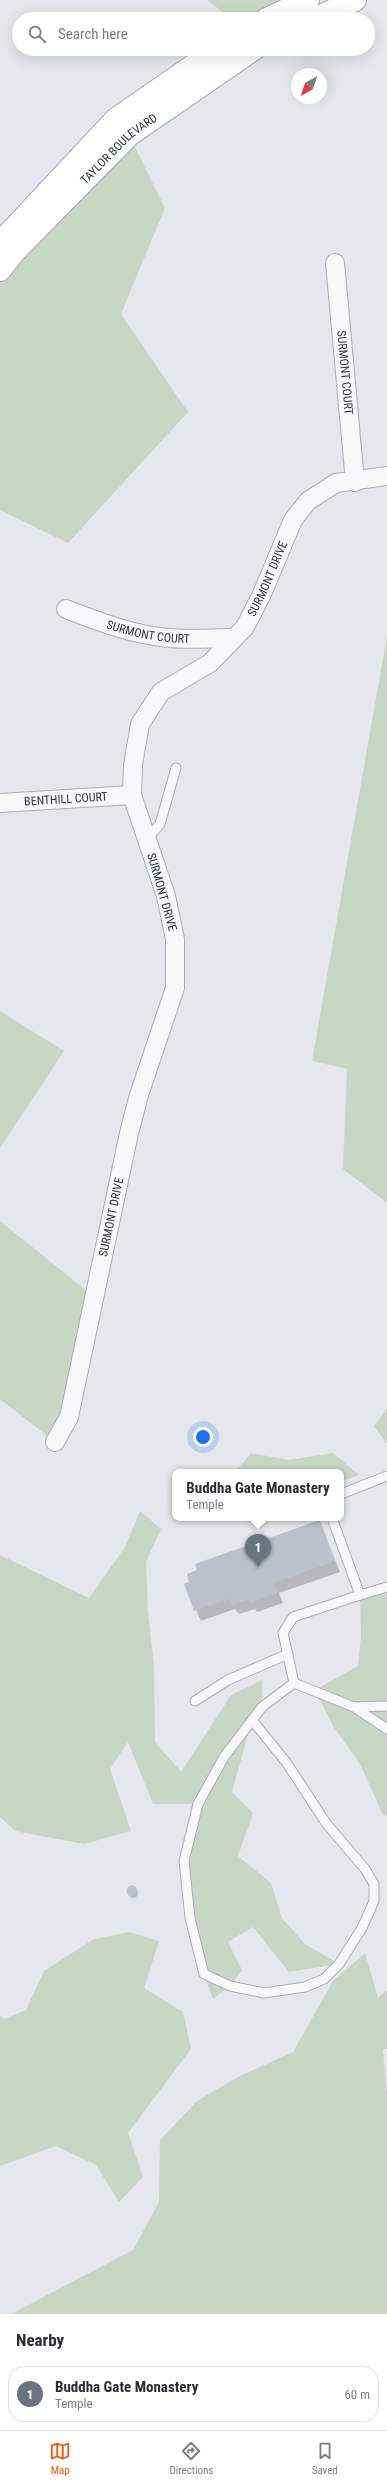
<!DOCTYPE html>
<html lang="en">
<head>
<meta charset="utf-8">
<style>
	:root { --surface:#fff; --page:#f7f7f7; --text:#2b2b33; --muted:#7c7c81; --line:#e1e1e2; --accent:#ea580c }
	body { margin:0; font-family:"Roboto Condensed",sans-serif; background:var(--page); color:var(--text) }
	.compass { position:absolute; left:291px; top:68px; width:36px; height:36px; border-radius:50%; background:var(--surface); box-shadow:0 4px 16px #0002; rotate:220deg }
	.you { position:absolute; left:203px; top:1437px; width:14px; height:14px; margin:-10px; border:3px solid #fff; border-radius:50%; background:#1a73e8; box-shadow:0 0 0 6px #1a73e833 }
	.badge { display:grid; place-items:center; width:26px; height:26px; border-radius:50%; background:var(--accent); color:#fff; font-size:13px; font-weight:700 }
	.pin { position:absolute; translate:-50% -33px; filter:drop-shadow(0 1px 2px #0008) }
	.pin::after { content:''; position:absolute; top:21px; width:14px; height:12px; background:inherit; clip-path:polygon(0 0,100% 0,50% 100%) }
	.popup { position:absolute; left:172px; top:1469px; width:172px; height:52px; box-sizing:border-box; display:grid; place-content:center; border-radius:8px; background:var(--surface); filter:drop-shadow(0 1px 3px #0005); font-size:13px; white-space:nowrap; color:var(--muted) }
	.popup b { font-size:15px; color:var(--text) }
	.popup::after { content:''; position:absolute; left:50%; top:100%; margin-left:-8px; border:8px solid transparent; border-top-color:var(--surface) }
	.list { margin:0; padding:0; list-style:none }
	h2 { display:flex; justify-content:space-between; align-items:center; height:52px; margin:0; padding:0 16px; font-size:17px }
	h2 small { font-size:13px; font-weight:400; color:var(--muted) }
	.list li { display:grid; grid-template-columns:26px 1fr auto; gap:12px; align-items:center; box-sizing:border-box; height:56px; margin:0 8px 8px; padding:0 8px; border:1px solid var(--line); border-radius:16px }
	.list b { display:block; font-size:15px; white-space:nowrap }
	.list p { margin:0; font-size:13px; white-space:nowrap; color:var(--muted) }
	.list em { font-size:13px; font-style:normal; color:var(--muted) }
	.icon { flex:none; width:22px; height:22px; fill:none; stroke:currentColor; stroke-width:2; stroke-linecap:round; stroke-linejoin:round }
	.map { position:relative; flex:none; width:387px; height:2314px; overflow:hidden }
	.search { position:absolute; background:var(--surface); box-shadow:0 4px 16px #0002; left:12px; right:12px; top:12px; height:44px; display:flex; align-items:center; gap:10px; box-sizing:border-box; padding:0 14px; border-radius:22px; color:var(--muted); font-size:15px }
	.sheet { height:116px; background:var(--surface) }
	nav { display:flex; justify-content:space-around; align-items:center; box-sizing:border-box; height:56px; border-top:1px solid var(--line); background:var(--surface); font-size:11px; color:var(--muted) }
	nav a { display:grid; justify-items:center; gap:2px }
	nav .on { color:var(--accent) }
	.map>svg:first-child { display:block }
	.green { fill:#c9d6c5 }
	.shadow { fill:#0003 }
	.building { fill:#bbc0ca }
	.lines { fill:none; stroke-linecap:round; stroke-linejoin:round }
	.lane-casing { stroke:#a9aeb7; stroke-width:11 }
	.street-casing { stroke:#a9aeb7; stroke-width:20 }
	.primary-casing { stroke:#a3abb8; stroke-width:24 }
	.lane { stroke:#f7f8fa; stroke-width:9 }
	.street { stroke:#f7f8fa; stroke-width:18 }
	.primary { stroke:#fff; stroke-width:22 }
	.labels { text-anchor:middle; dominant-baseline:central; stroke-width:4; stroke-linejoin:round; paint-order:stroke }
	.street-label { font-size:12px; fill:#2b3445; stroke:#f4f6f9 }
</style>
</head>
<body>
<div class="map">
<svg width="387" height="2314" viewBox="0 0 387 2314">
	<rect width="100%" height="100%" fill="#e4e7ec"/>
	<g class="green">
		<polygon points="207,0 308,0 267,19 232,19"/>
		<polygon points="129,135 165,208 121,314 188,412 68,543 0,510 0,270"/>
		<polygon points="387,636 387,1203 343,1169 347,1069 312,1061"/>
		<polygon points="0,1011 64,1051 0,1148"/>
		<polygon points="0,1221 82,1287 93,1300 55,1442 0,1399"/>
		<polygon points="387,1408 387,1444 374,1426"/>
		<polygon points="251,1453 289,1460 333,1453 359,1475 341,1481 341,1472 235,1472"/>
		<polygon points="140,1511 161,1529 146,1562 148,1610 154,1667 155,1742 181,1772 231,1695 262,1680 262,1707 252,1720 232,1792 253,1813 238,1856 271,1883 282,1918 305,1944 339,1964 289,1972 253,1927 228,1942 242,1970 230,1986 213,1999 204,1974 184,1861 197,1804 153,1804 128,1742 110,1769 131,1831 84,1844 15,1831 0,1817 0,1555 89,1598 125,1547"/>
		<polygon points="387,1587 387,1816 383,1815 360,1764 333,1726 315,1690 358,1666 361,1636 360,1595"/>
		<polygon points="129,1932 159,1941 144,1988 183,2012 191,2049 128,2133 143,2177 119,2202 96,2165 56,2146 0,2166 0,2016 4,2019 26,2010 44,1971 94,1939"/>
		<polygon points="365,1953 378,1998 387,1990 387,2049 383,2050 387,2093 387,2314 11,2314 133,2250 159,2202 160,2140 197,2101 240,2076 293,2052 333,1981"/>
	</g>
	<g class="shadow">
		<polygon points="319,1521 340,1572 279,1593 283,1603 257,1612 255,1609 239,1614 235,1609 201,1621 185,1585"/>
		<circle cx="133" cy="1893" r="5"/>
	</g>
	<g class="building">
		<polygon points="320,1520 335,1561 274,1583 278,1593 250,1603 249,1599 232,1605 230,1599 194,1611 184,1584 189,1582 187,1574 197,1570 195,1564"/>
		<circle cx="132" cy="1891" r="5.5"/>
	</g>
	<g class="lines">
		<g class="lane-casing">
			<g id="lane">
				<polyline points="147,839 160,824 176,768"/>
				<polyline points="341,1494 387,1476"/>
				<polyline points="332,1518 360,1595 387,1587"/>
				<polyline points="294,1683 283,1633 293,1617 360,1595"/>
				<polyline points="195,1701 228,1680 288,1654"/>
				<polyline points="354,1707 387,1706"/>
				<polyline points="252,1720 286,1762 326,1823 365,1869 374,1884 374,1901 362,1928 339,1964 324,1979 305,1987 264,1993 230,1986 204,1974 190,1918 184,1861 198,1804 224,1757 262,1707 294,1683 354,1707 387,1729"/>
			</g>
		</g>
		<g class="street-casing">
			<g id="street">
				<path id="s1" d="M335,263L355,482"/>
				<path id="s2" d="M66,609C99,622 134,635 169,638C190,640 213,638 234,638"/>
				<path id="s3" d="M0,803L132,795"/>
				<path id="s4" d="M55,1442L69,1417L129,1133L139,1095L175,988V939L166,896L132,795L133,765L140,724L161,692L210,663L245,627L262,594L293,520L308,501L336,483L387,476"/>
			</g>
		</g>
		<g class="primary-casing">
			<g id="primary">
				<polyline points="267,19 308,0"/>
				<polyline points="315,19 355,0"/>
				<polyline points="0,243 116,119 217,49"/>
				<path id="s5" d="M0,270L14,252L129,135L254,49"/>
			</g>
		</g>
		<use href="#lane" class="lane"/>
		<use href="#street" class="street"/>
		<use href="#primary" class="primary"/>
	</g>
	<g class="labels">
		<g class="street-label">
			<text stroke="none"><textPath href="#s5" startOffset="170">TAYLOR BOULEVARD</textPath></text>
			<text stroke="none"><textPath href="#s1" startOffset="110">SURMONT COURT</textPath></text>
			<text stroke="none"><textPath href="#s4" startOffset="941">SURMONT DRIVE</textPath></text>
			<text stroke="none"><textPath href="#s2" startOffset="86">SURMONT COURT</textPath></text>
			<text stroke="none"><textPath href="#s3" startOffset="66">BENTHILL COURT</textPath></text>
			<text transform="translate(162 892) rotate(74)">SURMONT DRIVE</text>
			<text stroke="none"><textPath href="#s4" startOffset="233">SURMONT DRIVE</textPath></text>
		</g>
	</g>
</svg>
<svg class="compass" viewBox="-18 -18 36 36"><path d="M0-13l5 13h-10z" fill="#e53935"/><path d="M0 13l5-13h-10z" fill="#7c7c81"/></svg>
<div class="you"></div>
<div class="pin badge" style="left:258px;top:1567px;background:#6b7280">1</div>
<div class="popup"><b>Buddha Gate Monastery</b>Temple</div>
<div class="search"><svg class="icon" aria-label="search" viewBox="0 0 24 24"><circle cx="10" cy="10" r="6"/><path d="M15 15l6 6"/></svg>Search here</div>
</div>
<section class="sheet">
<h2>Nearby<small></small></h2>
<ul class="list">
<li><span class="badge" style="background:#6b7280">1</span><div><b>Buddha Gate Monastery</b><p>Temple</p></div><em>60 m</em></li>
</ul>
</section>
<nav>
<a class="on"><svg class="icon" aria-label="map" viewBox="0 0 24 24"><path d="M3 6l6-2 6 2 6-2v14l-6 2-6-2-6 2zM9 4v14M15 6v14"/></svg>Map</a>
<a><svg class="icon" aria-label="directions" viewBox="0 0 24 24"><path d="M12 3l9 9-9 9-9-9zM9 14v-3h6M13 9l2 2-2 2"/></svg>Directions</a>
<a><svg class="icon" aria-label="saved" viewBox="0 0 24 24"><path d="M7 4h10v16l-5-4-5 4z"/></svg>Saved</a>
</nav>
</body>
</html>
